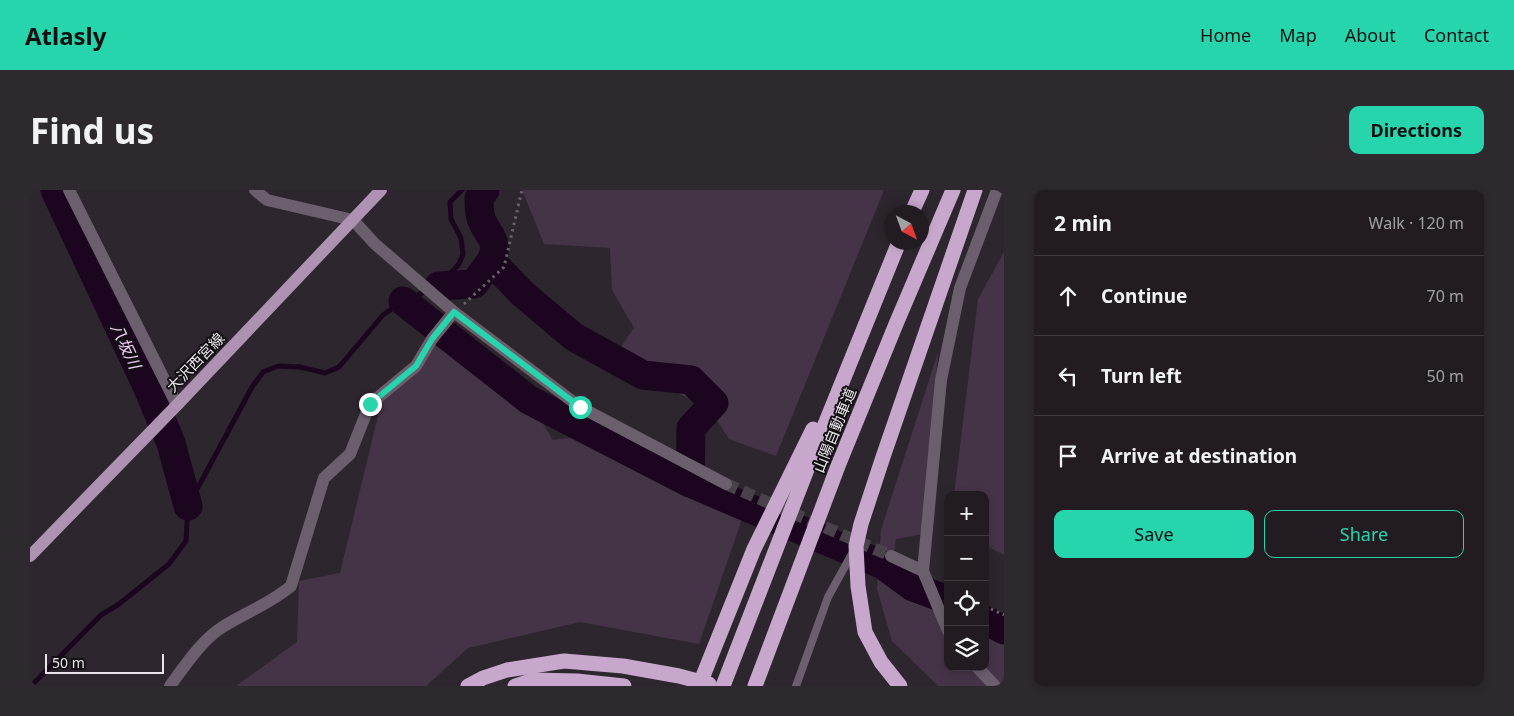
<!DOCTYPE html>
<html lang="en">
<head>
<meta charset="utf-8">
<style>
	:root { --surface:#221c22; --page:#2e292f; --text:#f1f3f6; --muted:#a2a1a5; --line:#3f3a40; --accent:#27d5ad }
	body { margin:0; font-family:"Noto Sans","Noto Sans JP",sans-serif; background:var(--page); color:var(--text) }
	.controls { position:absolute; right:15px; bottom:15px; display:grid; overflow:hidden; border-radius:10px; box-shadow:0 2px 8px #0003 }
	.controls button { width:45px; height:45px; display:grid; place-items:center; padding:0; border:0; border-bottom:1px solid var(--line); background:var(--surface); color:var(--text); font:25px sans-serif }
	.compass { position:absolute; left:854px; top:15px; width:45px; height:45px; border-radius:50%; background:var(--surface); box-shadow:0 2px 8px #0003; rotate:139deg }
	.scale { position:absolute; left:15px; bottom:12px; width:119px; box-sizing:border-box; padding-left:5px; border:2px solid #e9e4ea; border-top:0; font-size:14px; line-height:18px; white-space:nowrap; color:#e9e4ea; -webkit-text-stroke:4px #131014; paint-order:stroke }
	.stop { position:absolute; width:15px; height:15px; margin:-11px; border:4px solid #27d5ad; border-radius:50%; background:#fff }
	.stop.end { background:#27d5ad; border-color:#fff; box-shadow:0 1px 5px #0008 }
	.list { margin:0; padding:0; list-style:none }
	h2 { display:flex; justify-content:space-between; align-items:center; height:65px; margin:0; padding:0 20px; font-size:21px }
	h2 small { font-size:16px; font-weight:400; color:var(--muted) }
	.list li { display:grid; grid-template-columns:32px 1fr auto; gap:15px; align-items:center; box-sizing:border-box; height:80px; padding:0 20px; border-top:1px solid var(--line) }
	.list b { display:block; font-size:19px; white-space:nowrap }
	.list em { font-size:16px; font-style:normal; color:var(--muted) }
	.actions { display:flex; gap:10px; padding:15px 20px }
	.actions a { flex:1; padding:11px 0; border:1px solid var(--accent); border-radius:10px; text-align:center; font-size:18px; color:var(--accent) }
	.actions .main { background:var(--accent); color:#111 }
	.icon { flex:none; width:28px; height:28px; fill:none; stroke:currentColor; stroke-width:2; stroke-linecap:round; stroke-linejoin:round }
	.map { position:relative; flex:none; width:974px; height:496px; overflow:hidden; border-radius:10px }
	header { display:flex; align-items:center; gap:30px; box-sizing:border-box; height:70px; padding:0 25px; background:var(--accent); color:#111 }
	header strong { font-size:24px }
	nav { display:flex; gap:28px; margin-inline-start:auto; font-size:18px }
	.intro { display:flex; align-items:center; justify-content:space-between; box-sizing:border-box; height:120px; padding:0 30px }
	h1 { margin:0; font-size:35px }
	.button { padding:12px 22px; border-radius:10px; background:var(--accent); color:#111; font-size:18px; font-weight:700 }
	main { display:flex; gap:30px; padding:0 30px }
	aside { flex:1; background:var(--surface); border-radius:10px; box-shadow:0 2px 8px #0003 }
	.map>svg:first-child { display:block }
	.green { fill:#453447 }
	.lines { fill:none; stroke-linecap:round; stroke-linejoin:round }
	.stream { stroke:#1b051f; stroke-width:5 }
	.river { stroke:#1b051f; stroke-width:29 }
	.minor-tunnel { stroke:#49424a; stroke-width:12; stroke-dasharray:12 6; stroke-linecap:butt }
	.path { stroke:#666067; stroke-width:3; stroke-dasharray:2.5 4; stroke-linecap:butt }
	.service { stroke:#6b5e6d; stroke-width:8 }
	.minor { stroke:#6b5e6d; stroke-width:12 }
	.primary { stroke:#ad93b1; stroke-width:12 }
	.motorway { stroke:#c7a8cc; stroke-width:15 }
	.route { stroke:#27d5ad; stroke-width:6 }
	.labels { text-anchor:middle; dominant-baseline:central; stroke-width:4; stroke-linejoin:round; paint-order:stroke }
	.street-label { font-size:15px; fill:#e9e4ea; stroke:#131014 }
	.water-label { font-size:16px; font-style:italic; fill:#f3ccf9; stroke:#131014 }
</style>
</head>
<body>
<header>
<strong>Atlasly</strong>
<nav><a>Home</a><a>Map</a><a>About</a><a>Contact</a></nav>
</header>
<div class="intro"><h1>Find us</h1><a class="button">Directions</a></div>
<main>
<div class="map">
<svg width="974" height="496" viewBox="0 0 974 496">
	<rect width="100%" height="100%" fill="#2d262e"/>
	<g class="green">
		<polygon points="492,0 854,0 746,266 699,249 679,218 581,171 604,138 582,100 580,58 514,54"/>
		<polygon points="974,62 974,365 955,355 955,305 924,305 948,109"/>
		<polygon points="407,150 506,222 523,250 554,246 712,329 669,454 550,432 438,458 396,496 206,496 267,452 269,391 310,383 353,205"/>
		<polygon points="908,162 893,344 866,349 859,393 918,425 918,477 955,477 955,416 974,424 974,496 908,496 862,451 847,399 851,340"/>
	</g>
	<g class="lines">
		<polyline class="stream" points="1,496 71,425 89,414 139,374 156,351 158,316 222,197 233,182 248,176 270,177 295,183 309,177 353,125 373,111 409,96 429,74 433,64 431,48 421,29 420,12 432,0"/>
		<g class="river">
			<polyline points="25,0 117,196 141,253 158,316"/>
			<path d="M455,0L449,8C449,14 449,22 451,28C457,46 471,50 461,71"/>
			<polyline points="409,96 444,94 461,71 493,104 544,147 613,185 661,190 684,213 661,238 660,293"/>
			<polyline points="373,111 499,210 660,293 853,375 883,397 918,410"/>
			<polyline points="955,430 974,440"/>
		</g>
		<polyline class="minor-tunnel" points="696,294 861,366"/>
		<g class="path">
			<polyline points="434,114 474,77 492,0"/>
			<polyline points="955,416 974,425"/>
		</g>
		<polyline class="service" points="766,496 798,407 823,362"/>
		<g class="minor">
			<polyline points="39,0 147,215"/>
			<polyline points="225,0 237,10 323,30 345,54 424,122 550,217 696,294"/>
			<polyline points="861,366 893,381 911,190 930,98 967,0"/>
			<polyline points="893,381 918,441"/>
			<polyline points="947,477 965,496"/>
			<path d="M140,496C153,478 172,450 191,438C214,423 240,414 261,396L294,288L320,264L340,214L386,176L402,149L424,122"/>
		</g>
		<polyline class="primary" points="0,366 147,215 351,0"/>
		<g class="motorway">
			<polyline points="882,22 892,0"/>
			<polyline points="438,496 453,488 477,480 534,471 593,476 649,486 679,494"/>
			<polyline points="485,496 503,490 547,491 594,496"/>
			<polyline points="669,496 724,359 783,239"/>
			<polyline points="693,496 783,264 869,52"/>
			<polyline points="725,496 808,276 866,134 923,0"/>
			<polyline points="870,496 851,472 835,442 828,396 826,356 831,334 853,267 945,0"/>
		</g>
	</g>
	<g class="lines">
		<polyline class="route" points="340,214 386,176 402,149 424,122 550,217"/>
	</g>
	<g class="labels">
		<g class="street-label">
			<text transform="translate(165 172) rotate(-46)">大沢西宮線</text>
			<text transform="translate(804 240) rotate(-68)">山陽自動車道</text>
		</g>
		<g class="water-label">
			<text transform="translate(96 156) rotate(65)">八坂川</text>
		</g>
	</g>
</svg>
<div class="controls">
<button>+</button>
<button>−</button>
<button><svg class="icon" aria-label="locate" viewBox="0 0 24 24"><circle cx="12" cy="12" r="6"/><path d="M12 2v4M12 18v4M2 12h4M18 12h4"/></svg></button>
<button><svg class="icon" aria-label="layers" viewBox="0 0 24 24"><path d="M12 4l9 5-9 5-9-5zM3 14l9 5 9-5"/></svg></button>
</div>
<svg class="compass" viewBox="-18 -18 36 36"><path d="M0-13l5 13h-10z" fill="#e53935"/><path d="M0 13l5-13h-10z" fill="#a2a1a5"/></svg>
<div class="scale">50 m</div>
<div class="stop" style="left:550px;top:217px"></div>
<div class="stop end" style="left:340px;top:214px"></div>
</div>
<aside>
<h2>2 min<small>Walk · 120 m</small></h2>
<ul class="list">
<li><svg class="icon" aria-label="ahead" viewBox="0 0 24 24"><path d="M12 20V5M6 11l6-6 6 6"/></svg><div><b>Continue</b></div><em>70 m</em></li>
<li><svg class="icon" aria-label="left" viewBox="0 0 24 24"><path d="M17 20v-9H6M10 6l-5 5 5 5"/></svg><div><b>Turn left</b></div><em>50 m</em></li>
<li><svg class="icon" aria-label="arrive" viewBox="0 0 24 24"><path d="M6 21V4h12l-3 4 3 4H6"/></svg><div><b>Arrive at destination</b></div></li>
</ul>
<div class="actions"><a class="main">Save</a><a>Share</a></div>
</aside>
</main>
</body>
</html>
